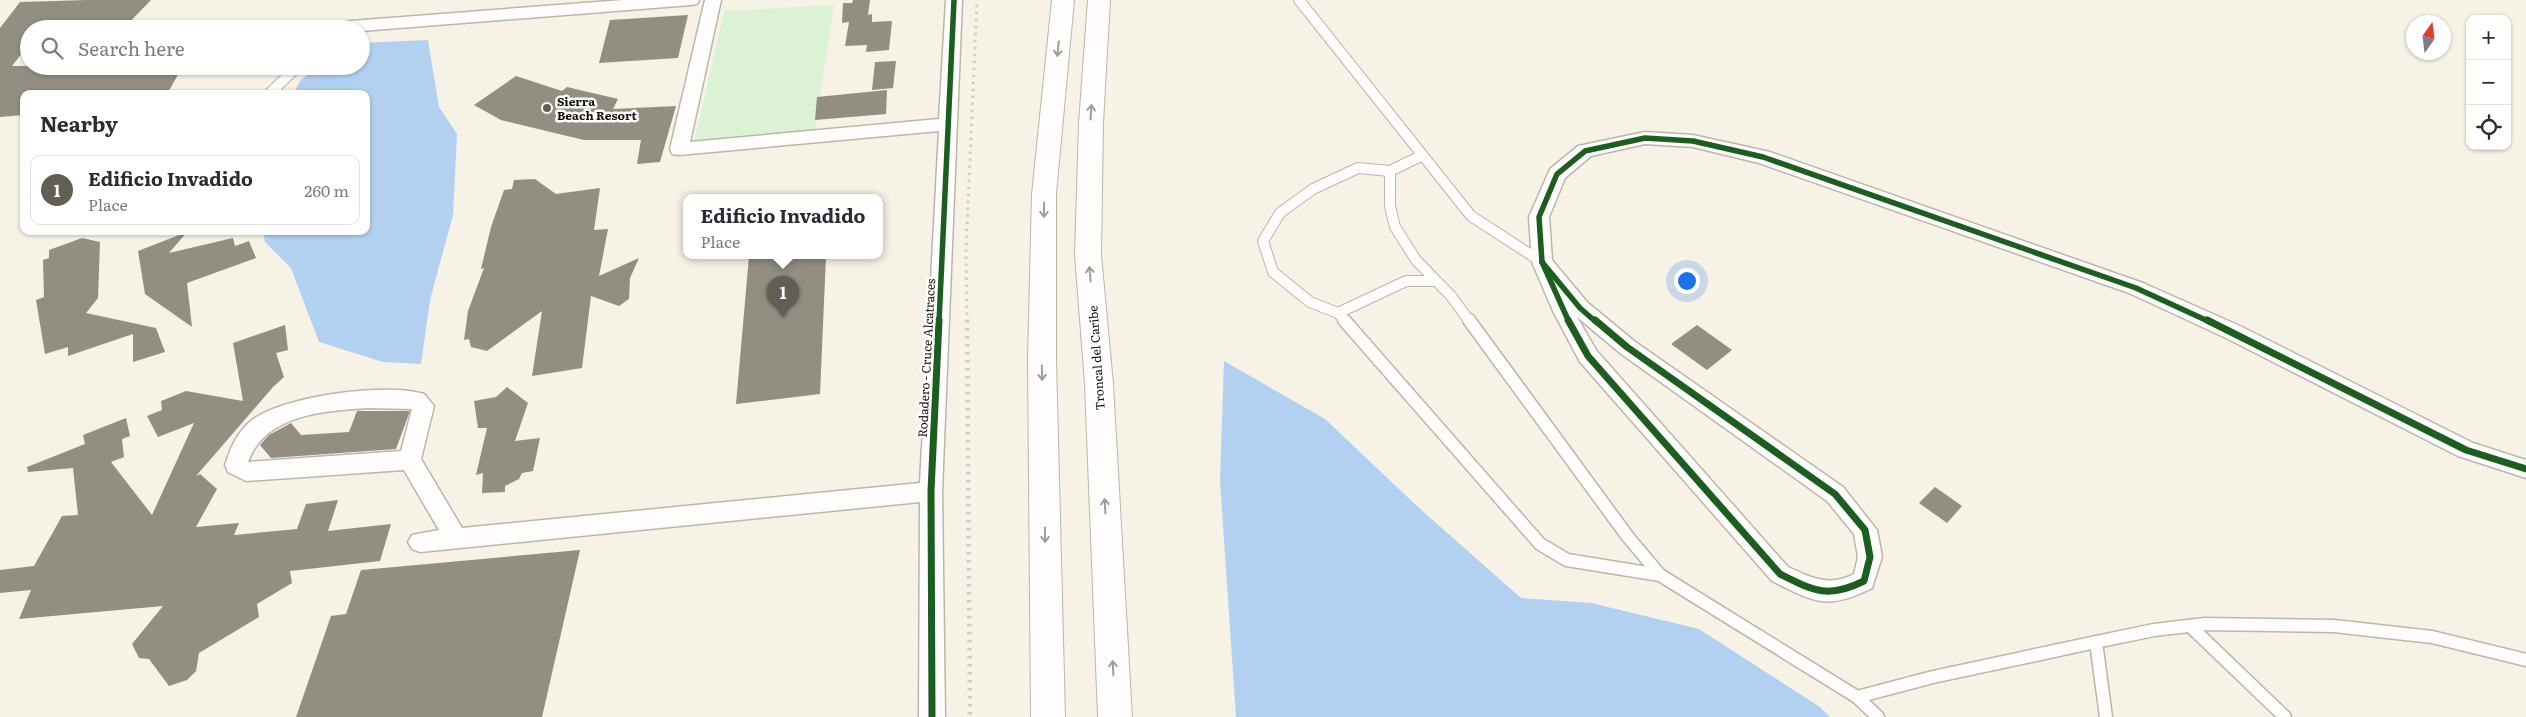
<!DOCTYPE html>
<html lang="en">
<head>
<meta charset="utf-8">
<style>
	:root { --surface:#fff; --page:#f7f7f7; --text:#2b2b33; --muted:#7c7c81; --line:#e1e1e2; --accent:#635e53 }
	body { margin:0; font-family:Literata,serif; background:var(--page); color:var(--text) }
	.controls { position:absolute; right:15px; top:15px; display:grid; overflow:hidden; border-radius:10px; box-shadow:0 1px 4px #0004 }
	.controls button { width:45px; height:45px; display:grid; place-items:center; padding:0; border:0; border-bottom:1px solid var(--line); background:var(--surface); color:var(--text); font:25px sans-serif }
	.compass { position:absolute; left:2406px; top:15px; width:45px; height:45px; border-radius:50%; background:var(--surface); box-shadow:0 1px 4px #0004; rotate:14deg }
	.you { position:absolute; left:1686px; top:280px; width:18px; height:18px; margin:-12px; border:4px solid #fff; border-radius:50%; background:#1a73e8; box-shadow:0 0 0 8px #1a73e833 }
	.badge { display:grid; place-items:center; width:32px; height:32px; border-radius:50%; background:var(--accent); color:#fff; font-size:16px; font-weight:700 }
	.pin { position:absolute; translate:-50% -41px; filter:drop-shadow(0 1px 2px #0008) }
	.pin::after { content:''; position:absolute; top:26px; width:18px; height:15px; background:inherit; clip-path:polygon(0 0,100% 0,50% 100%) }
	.popup { position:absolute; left:683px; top:194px; width:200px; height:65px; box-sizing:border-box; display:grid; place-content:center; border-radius:10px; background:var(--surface); filter:drop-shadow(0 1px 4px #0005); font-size:16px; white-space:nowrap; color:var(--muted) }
	.popup b { font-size:19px; color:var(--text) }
	.popup::after { content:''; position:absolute; left:50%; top:100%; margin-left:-10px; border:10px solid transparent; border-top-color:var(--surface) }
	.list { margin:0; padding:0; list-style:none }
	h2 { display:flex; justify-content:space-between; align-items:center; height:65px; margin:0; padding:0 20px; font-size:21px }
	h2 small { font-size:16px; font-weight:400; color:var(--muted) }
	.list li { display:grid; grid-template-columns:32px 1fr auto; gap:15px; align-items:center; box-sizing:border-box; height:70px; margin:0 10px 10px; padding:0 10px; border:1px solid var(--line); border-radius:10px }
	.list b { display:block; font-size:19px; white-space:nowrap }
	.list p { margin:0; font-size:16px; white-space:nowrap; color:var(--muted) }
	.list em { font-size:16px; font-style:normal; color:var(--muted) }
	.icon { flex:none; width:28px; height:28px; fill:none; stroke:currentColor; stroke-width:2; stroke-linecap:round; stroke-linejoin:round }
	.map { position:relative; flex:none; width:2526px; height:717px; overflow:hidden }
	.search { position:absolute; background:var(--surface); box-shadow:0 1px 4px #0004; left:20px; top:20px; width:350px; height:55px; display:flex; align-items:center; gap:12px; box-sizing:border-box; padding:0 18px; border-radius:28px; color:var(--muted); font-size:19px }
	.panel { position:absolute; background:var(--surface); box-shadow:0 1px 4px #0004; left:20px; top:90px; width:350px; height:145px; border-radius:10px }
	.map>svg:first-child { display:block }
	.green { fill:#dcf2d5 }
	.water { fill:#b2d0f0 }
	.building { fill:#928e82 }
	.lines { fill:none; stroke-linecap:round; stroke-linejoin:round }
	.lane-far1-casing { stroke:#bbb6aa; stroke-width:12 }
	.lane-casing { stroke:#bbb6aa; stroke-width:15 }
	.street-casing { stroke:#bbb6aa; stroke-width:3 }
	.highway-casing { stroke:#bbb6aa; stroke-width:2 }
	.lane-far1 { stroke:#fefdfb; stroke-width:10 }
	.lane { stroke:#fefdfb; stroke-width:12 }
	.street { fill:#fefdfb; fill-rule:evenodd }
	.highway { fill:#fefdfb; fill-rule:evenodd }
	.rail-far1 { stroke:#cfcdca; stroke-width:3; stroke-dasharray:2.5 4.5; stroke-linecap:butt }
	.rail { stroke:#cfcdca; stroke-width:4.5; stroke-dasharray:2.5 5.5; stroke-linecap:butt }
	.cycleway-far1-casing { stroke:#fff; stroke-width:8 }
	.cycleway-casing { stroke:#fff; stroke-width:10 }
	.cycleway-far1 { stroke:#1b5e20; stroke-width:5.5 }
	.cycleway { stroke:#1b5e20; stroke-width:7 }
	.oneway { stroke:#a09e98 }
	.poi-dot { fill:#635e53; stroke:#fff; stroke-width:2 }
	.labels { text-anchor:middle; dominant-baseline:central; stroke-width:5; stroke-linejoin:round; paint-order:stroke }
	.poi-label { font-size:12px; font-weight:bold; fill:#140f04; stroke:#fff; text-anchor:start }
	.street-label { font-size:12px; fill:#140f04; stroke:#fff }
</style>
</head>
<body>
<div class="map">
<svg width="2526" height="717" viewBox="0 0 2526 717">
	<rect width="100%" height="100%" fill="#f7f2e6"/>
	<polygon class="green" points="834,5 814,136 693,147 724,11"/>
	<g class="water">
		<polygon points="428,40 439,107 457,134 453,215 430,300 421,364 383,362 319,342 291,268 265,242 263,231 366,231 366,94 293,94 300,81 317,66 361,66 361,43"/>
		<polygon points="1224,361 1325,419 1418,507 1521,598 1591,603 1699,629 1820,707 1830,717 1236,717 1220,481"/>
	</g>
	<g class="building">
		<polygon points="87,0 151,0 123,29 101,29 100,26 29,29 29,44 12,66 183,66 167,94 24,94 24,115 0,117 0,28 20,2"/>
		<polygon points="853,0 870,0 868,15 872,14 872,22 892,21 889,50 866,52 867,45 845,46 849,22 842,23 843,3 852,3"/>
		<polygon points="688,15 678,58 599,63 610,20"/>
		<polygon points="896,61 893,88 872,90 875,62"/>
		<polygon points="516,76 562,91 567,87 618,99 613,109 676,106 660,162 637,164 641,140 584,140 501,120 474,105"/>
		<polygon points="887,90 886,114 815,120 817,97"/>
		<polygon points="535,179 556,194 600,188 594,230 608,229 599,276 639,258 630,278 629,299 619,306 591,296 582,368 532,376 542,311 487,351 471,347 469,339 464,340 468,311 484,268 481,269 491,227 504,190 512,189 514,180"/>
		<polygon points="187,232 169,253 233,238 235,246 249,241 256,258 187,283 192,327 145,294 138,251"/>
		<polygon points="82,238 100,242 98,298 86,313 156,328 165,352 133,362 133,334 68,356 68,347 45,354 36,300 44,297 43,260 49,258 49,250"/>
		<polygon points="749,256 826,256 820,394 736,404"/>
		<polygon points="285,325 288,350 276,353 284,377 273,387 196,476 200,474 217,489 196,527 239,523 234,535 297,529 306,504 338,500 328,531 391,524 380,561 290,571 292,583 257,604 259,617 199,653 196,671 187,680 169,686 149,659 139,658 132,644 163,606 19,619 31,590 0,593 0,570 34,566 62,516 78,515 73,468 28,472 27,467 85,444 83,435 126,418 130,436 122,439 124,457 111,462 152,515 194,423 158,437 147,416 162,410 161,401 186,391 243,401 233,343"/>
		<polygon points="1697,325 1732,350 1707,370 1671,344"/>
		<polygon points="507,387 528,403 515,441 540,438 533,471 522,473 519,479 505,486 505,492 482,493 483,473 476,475 487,428 478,428 474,401 496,397"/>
		<polygon points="357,411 410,411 396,449 271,458 260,445 269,435 291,423 301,435 349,432"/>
		<polygon points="1935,487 1962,506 1947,523 1919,503"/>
		<polygon points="580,550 542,717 296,717 331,616 346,614 361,570"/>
	</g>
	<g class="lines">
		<g class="lane-far1-casing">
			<g id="lane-far1">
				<polyline points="1299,0 1471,216 1542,262"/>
				<polyline points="269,94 298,66"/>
				<polyline points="1390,171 1390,206 1395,227 1416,260 1451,296 1470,322"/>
				<polyline points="1338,313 1406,281 1434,281"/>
				<polyline points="1346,322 1338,313 1310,302 1273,272 1263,241 1280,213 1313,189 1358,168 1390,171 1421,156"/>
			</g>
		</g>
		<g class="lane-casing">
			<g id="lane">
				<polyline points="1344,320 1540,544 1567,560 1660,575"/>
				<polyline points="1469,320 1628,537 1660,575 1857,697 1878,717"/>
				<polyline points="2190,626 2285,717"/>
				<polyline points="2096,642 2106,717"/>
				<polyline points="1857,697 1933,677 2096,642 2154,630 2205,624 2334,626 2432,637 2526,660"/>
			</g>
		</g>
		<g class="street-casing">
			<g id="street">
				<polygon points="623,0 699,0 697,4 691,5 361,31 361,29 304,29 306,25 312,24"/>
				<path d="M705,0H721L690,142L939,119L946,0H962L942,491L945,717H919L920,502L420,552L412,549L408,542L412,535L439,530L404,470L246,481L228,472L225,465C231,447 237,432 252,420C283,396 387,382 424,394L434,406L421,459L462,528L920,483L939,131L679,155L672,154L670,149ZM368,408L412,409L401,451L248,462C265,414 325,411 368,408Z"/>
				<path d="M1645,132L1693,135L1770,152L2143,283L2240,326L2473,443L2526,460V478L2458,456L2226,338L2129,293L1759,163L1693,147L1645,144L1591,156L1565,178L1549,217L1552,260L1587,302L1634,341L1843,487L1877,530L1882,557L1872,588C1827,611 1814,602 1772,581L1580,362L1553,311L1532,262L1529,217L1550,169L1578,146ZM1577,317L1620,353L1827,501L1854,534L1858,557L1854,574C1829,587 1812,578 1788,567L1596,350Z"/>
			</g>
		</g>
		<g class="highway-casing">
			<g id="highway">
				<polygon points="1052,0 1074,0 1056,194 1056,359 1065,717 1031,717 1028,359 1032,194"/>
				<polygon points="1088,0 1110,0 1103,123 1101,255 1113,384 1132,717 1098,717 1085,384 1075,255 1079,123"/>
			</g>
		</g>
		<use href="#lane-far1" class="lane-far1"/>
		<use href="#lane" class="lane"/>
		<use href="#street" class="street"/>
		<use href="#highway" class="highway"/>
		<polyline class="rail-far1" points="967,322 966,250 977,0"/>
		<polyline class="rail" points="967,320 970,717"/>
		<g class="cycleway-far1-casing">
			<g id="cycleway-far1">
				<polyline points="1542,262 1580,308 1596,322"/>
				<polyline points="1542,262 1569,322"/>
				<polyline points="1542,262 1539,217 1557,174 1585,151 1645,138 1693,141 1763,157 2136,288 2210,322"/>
				<polyline points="939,322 954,0"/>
			</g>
		</g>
		<g class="cycleway-casing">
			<g id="cycleway">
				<path d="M1568,320L1588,356L1780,574C1814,591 1828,599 1864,581L1870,557L1865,530L1835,494L1627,347L1595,320"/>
				<polyline points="2207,320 2466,450 2526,469"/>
				<polyline points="932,717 931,491 939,320"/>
			</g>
		</g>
		<use href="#cycleway-far1" class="cycleway-far1"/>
		<use href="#cycleway" class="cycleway"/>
	</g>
	<defs><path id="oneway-shaft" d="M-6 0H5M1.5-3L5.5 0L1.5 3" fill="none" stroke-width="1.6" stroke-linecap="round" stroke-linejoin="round" transform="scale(1.25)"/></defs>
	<g class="oneway">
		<use href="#oneway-shaft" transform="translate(1058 49) rotate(96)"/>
		<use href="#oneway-shaft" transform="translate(1091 112) rotate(-86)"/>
		<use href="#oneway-shaft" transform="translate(1044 210) rotate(91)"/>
		<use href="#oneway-shaft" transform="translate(1090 274) rotate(-95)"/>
		<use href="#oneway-shaft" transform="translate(1042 373) rotate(89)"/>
		<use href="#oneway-shaft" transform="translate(1105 506) rotate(-93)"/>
		<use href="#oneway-shaft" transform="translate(1045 535) rotate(89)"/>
		<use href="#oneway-shaft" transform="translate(1113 668) rotate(-93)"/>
	</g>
	<circle class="poi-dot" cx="547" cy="108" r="5"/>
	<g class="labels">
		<g class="poi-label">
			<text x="557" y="101">Sierra<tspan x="557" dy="14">Beach Resort</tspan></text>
		</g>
		<g class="street-label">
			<text transform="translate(926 358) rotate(-87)">Rodadero - Cruce Alcatraces</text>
			<text transform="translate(1096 358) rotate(-94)">Troncal del Caribe</text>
		</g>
	</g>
</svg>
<div class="controls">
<button>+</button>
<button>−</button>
<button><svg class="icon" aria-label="locate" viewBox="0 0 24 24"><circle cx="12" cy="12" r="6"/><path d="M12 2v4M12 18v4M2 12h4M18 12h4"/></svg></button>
</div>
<svg class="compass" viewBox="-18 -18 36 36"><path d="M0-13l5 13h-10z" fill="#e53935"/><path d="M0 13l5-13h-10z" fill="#7c7c81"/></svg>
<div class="you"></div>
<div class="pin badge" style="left:783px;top:317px">1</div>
<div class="popup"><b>Edificio Invadido</b>Place</div>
<div class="search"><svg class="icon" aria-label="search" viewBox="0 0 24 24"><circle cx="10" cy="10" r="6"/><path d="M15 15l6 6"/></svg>Search here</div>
<section class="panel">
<h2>Nearby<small></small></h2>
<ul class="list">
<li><span class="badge">1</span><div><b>Edificio Invadido</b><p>Place</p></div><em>260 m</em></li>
</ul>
</section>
</div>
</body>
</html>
